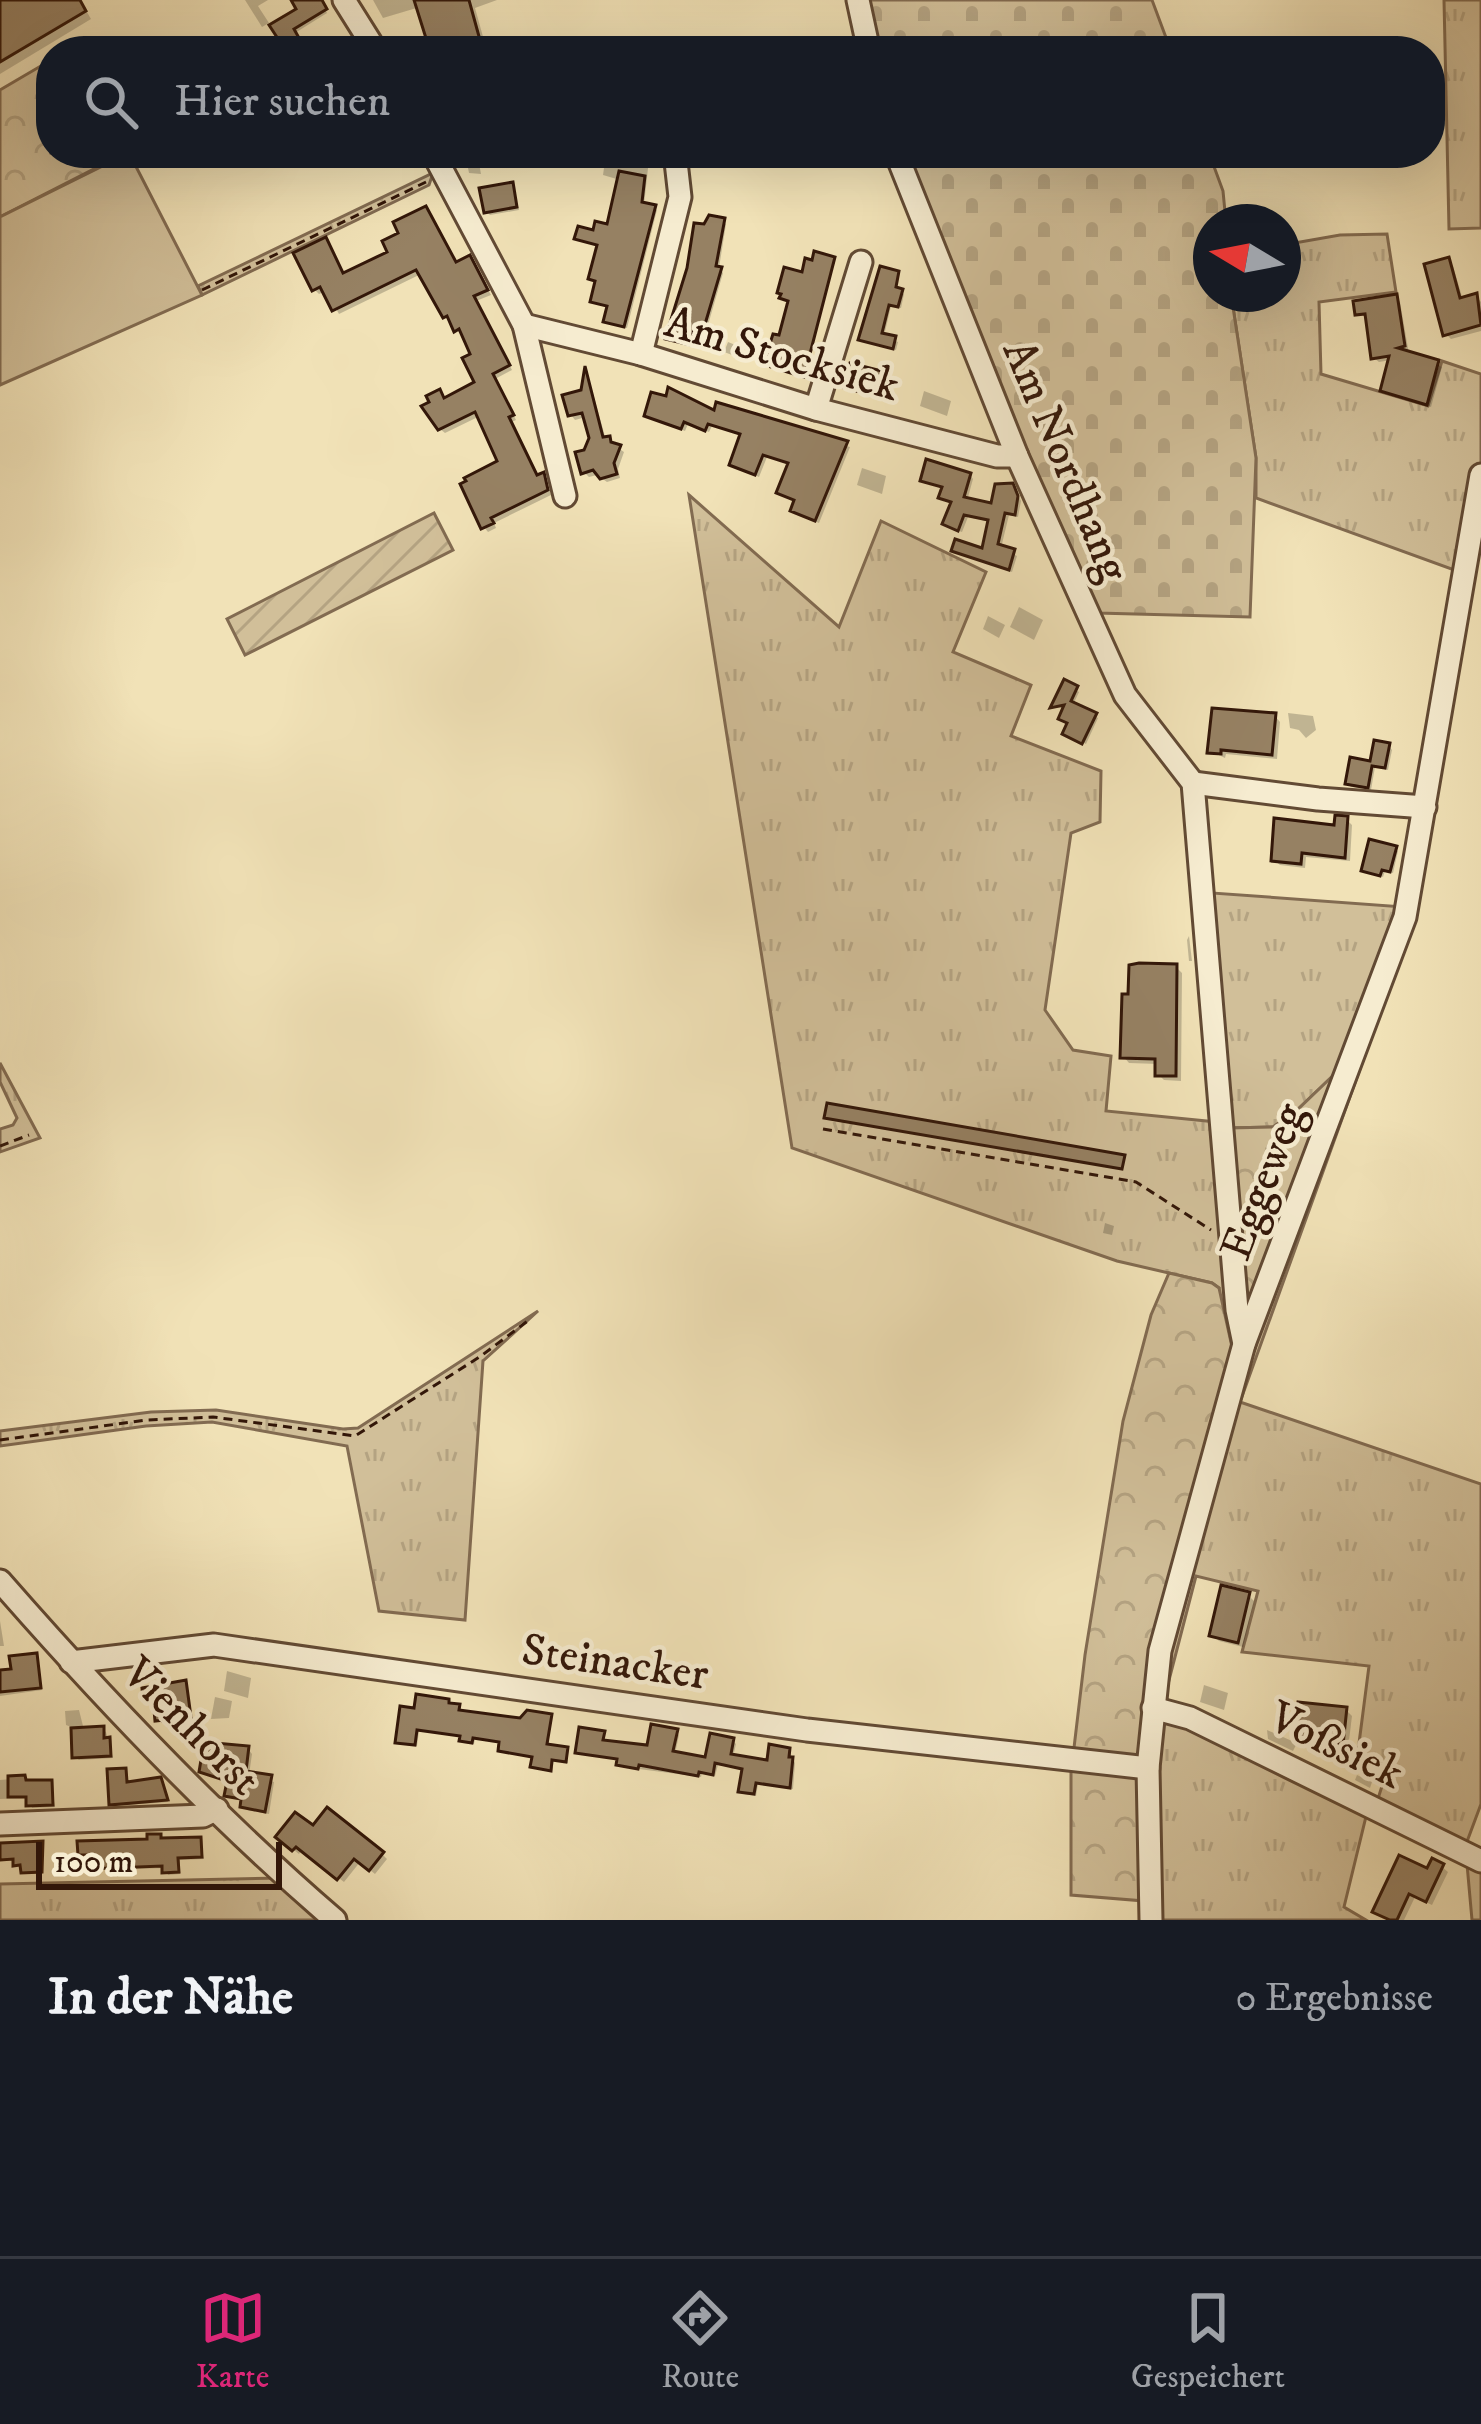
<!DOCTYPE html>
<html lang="de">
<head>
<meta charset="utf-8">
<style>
	:root { --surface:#171b24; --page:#242831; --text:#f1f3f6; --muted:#9ea1a6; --line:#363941; --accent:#db2777 }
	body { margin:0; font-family:"IM FELL DW Pica",serif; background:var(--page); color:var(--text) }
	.compass { position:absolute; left:1193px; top:204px; width:108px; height:108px; border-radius:50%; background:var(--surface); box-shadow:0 12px 48px #0002; rotate:280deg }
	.scale { position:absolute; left:36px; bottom:30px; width:246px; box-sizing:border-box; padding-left:12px; border:6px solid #331709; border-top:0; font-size:33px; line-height:42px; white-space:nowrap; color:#331709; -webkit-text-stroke:9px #f6ecd0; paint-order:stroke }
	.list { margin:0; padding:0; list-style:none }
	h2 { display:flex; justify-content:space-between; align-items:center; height:156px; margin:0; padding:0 48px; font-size:51px }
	h2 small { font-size:39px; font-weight:400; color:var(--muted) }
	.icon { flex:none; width:66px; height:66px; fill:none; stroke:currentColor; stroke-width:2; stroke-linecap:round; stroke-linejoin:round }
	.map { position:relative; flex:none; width:1481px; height:1920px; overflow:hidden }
	.search { position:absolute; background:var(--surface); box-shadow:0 12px 48px #0002; left:36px; right:36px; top:36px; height:132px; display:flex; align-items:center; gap:30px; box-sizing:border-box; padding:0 42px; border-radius:48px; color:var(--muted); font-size:45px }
	.sheet { height:336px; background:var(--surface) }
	nav { display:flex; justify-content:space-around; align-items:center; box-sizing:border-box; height:168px; border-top:3px solid var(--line); background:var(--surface); font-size:33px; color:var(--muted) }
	nav a { display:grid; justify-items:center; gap:6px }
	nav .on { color:var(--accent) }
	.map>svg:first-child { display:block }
	.grass { fill:url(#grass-tufts); stroke:#826b51; stroke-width:3; fill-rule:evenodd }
	.forest { fill:url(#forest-crowns); stroke:#826b51; stroke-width:3 }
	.cemetery { fill:url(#cemetery-stones); stroke:#826b51; stroke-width:3 }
	.garden { fill:url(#garden-furrows); stroke:#826b51; stroke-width:3 }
	.pitch { fill:#d1bf99; stroke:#826b51; stroke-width:3 }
	.shadow { fill:#0003 }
	.building { fill:#968163; stroke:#331709; stroke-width:3 }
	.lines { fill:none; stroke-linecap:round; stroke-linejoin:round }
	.street-casing { stroke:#624a34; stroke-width:27 }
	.path { stroke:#331709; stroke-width:3; stroke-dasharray:9 6; stroke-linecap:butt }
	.street { stroke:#f6ecd0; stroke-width:21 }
	.labels { text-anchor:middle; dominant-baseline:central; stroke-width:9; stroke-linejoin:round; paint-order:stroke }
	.street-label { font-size:45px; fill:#331709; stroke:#f6ecd0 }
</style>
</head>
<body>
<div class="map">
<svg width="1481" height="1920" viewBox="0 0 1481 1920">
	<defs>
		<pattern id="grass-tufts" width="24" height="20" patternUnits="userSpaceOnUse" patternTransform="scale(3)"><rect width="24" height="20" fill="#d1bf99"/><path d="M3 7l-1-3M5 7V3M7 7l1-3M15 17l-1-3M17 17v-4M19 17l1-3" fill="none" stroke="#b4a382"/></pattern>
		<pattern id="forest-crowns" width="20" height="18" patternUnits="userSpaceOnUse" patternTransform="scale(3)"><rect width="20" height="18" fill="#d1bf99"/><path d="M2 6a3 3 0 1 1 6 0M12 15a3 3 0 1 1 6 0" fill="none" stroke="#b4a382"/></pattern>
		<pattern id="cemetery-stones" width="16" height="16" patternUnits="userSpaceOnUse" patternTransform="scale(3)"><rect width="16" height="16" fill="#d1bf99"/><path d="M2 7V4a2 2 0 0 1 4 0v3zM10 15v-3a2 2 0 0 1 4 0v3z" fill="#b4a382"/></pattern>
		<pattern id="garden-furrows" width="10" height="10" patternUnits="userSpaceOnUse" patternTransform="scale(3)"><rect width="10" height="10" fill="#d1bf99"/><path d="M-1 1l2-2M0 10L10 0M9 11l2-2" fill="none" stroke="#b4a382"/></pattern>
	</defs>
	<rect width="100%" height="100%" fill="#f1e2b7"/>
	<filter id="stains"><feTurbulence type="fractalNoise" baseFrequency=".00167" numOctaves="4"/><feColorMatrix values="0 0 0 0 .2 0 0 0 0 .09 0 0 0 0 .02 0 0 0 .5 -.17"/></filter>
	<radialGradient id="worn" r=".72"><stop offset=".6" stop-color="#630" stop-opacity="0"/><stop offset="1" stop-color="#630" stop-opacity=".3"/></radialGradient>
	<g class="grass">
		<polygon points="1444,0 1481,0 1481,228 1449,229"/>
		<polygon points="433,173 429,185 202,295 198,286"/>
		<polygon points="1387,234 1396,292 1319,302 1321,374 1428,406 1442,361 1481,374 1481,499 1468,575 1256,498 1256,458 1231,294 1283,294 1283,245 1340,235"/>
		<path d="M689,495L839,627L881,521L986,572L953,652L1031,685L1011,736L1101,771L1100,822L1071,833L1045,1010L1073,1050L1111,1056L1106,1111L1227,1123L1213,893L1418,908L1240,1402L1481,1484V1804L1465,1847L1481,1855V1920H1472L1467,1864L1376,1805L1388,1767L1358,1751L1369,1666L1242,1652L1258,1591L1196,1576L1162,1707L1370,1800L1344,1907L1366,1920H1144L1141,1728L1219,1288L1212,1283L1117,1261L792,1148ZM1339,1070L1239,1289L1230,1128L1273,1127L1295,1112Z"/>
		<polygon points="0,1063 40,1138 0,1152 0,1129 13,1125 17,1118 0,1082"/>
		<polygon points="538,1311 483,1361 465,1620 379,1611 347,1446 212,1422 146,1426 0,1446 0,1431 151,1412 216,1410 343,1429 358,1428"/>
		<polygon points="283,1878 346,1920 0,1920 0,1884"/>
	</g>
	<g class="forest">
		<polygon points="51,60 51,153 125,153 0,217 0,90"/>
		<polygon points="1342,1067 1255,1296 1239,1290 1229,1128 1273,1127 1295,1112"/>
		<polygon points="1169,1273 1212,1283 1219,1288 1232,1347 1151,1656 1141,1728 1145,1901 1071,1895 1071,1773 1085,1655 1123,1421 1151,1315"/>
	</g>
	<g class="cemetery">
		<polygon points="868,0 1152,0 1171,51 878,51"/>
		<polygon points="905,153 1209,153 1223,191 1226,222 1211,222 1211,294 1231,294 1256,458 1250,617 1097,613 939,248"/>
	</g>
	<polygon class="garden" points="434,513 453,550 245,655 227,619"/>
	<polygon class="pitch" points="129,153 202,295 0,385 0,217"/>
	<g class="shadow">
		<polygon points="7,0 80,0 91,19 0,74 0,4"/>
		<polygon points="245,0 268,0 258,6 269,23 262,27"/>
		<polygon points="301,0 320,0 327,13 295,33 300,41 288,48"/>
		<polygon points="373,0 497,0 475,8 487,51 433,51 420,7 383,18"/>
		<polygon points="465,153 477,153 481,174 469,173"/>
		<polygon points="606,153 653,153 653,159 649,159 644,205 657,210 627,328 609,324 610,307 593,301 600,246 595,234 610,228 620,180 603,175"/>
		<polygon points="512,185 519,210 490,215 486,211"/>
		<polygon points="430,214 457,264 474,264 491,295 476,301 512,370 495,379 516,420 512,422 538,478 543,475 547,479 551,495 494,523 496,528 488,532 484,527 501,463 480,416 445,433 440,429 440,393 445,400 478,384 474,356 464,333 461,334 445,317 421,274 339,314 326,291 319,294 314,289 330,245 345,276 391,254"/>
		<polygon points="723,221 726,224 719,268 723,273 706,332 697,330 693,347 672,341 669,338"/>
		<polygon points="834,259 805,377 777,368 777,359 772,357 804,275"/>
		<polygon points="1448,261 1453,266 1463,300 1476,296 1481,302 1481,331 1451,339 1446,334"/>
		<polygon points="898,274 897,290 904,294 901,308 891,306 884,336 898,342 896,350 864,341"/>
		<polygon points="1396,298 1400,302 1409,354 1442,367 1431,407 1383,390 1391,360 1379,362 1374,358 1368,317 1358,314"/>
		<polygon points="728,342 738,346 735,356 724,352"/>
		<polygon points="587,372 606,440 624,452 618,469 620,478 607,482 597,475 589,477 584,472 592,438 586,417 575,420 571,415 583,393"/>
		<polygon points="924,391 951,401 947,416 920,406"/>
		<polygon points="715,414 850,447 819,523 797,514 793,510 797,501 783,496 791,464 767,457 759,477 732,464 743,436 712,426 709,432 688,424 685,431 647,415"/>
		<polygon points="862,468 886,476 882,494 857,485"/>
		<polygon points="970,475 973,479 967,501 994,507 1016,490 1021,501 1018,517 1009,515 1001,548 1017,556 1012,572 954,550 985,552 991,522 968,517 962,532 949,527 945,524 953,503 942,497 944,489 923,480"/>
		<polygon points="1019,607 1043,620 1034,640 1010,627"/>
		<polygon points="988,616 1005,625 999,638 983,629"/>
		<polygon points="1065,683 1079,692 1073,705 1098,718 1086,744 1069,736 1066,708 1054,707"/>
		<polygon points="1288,713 1313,716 1316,730 1306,738 1299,730 1290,728"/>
		<polygon points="1275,716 1280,722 1277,759 1226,754 1225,758 1210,751"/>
		<polygon points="1389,746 1392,750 1388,770 1375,767 1371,790 1351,787 1348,783 1373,765"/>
		<polygon points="1346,819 1352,825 1350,861 1306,857 1305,868 1280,865 1274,860"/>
		<polygon points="1395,849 1398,851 1393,873 1385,871 1383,877 1364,870"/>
		<polygon points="1189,936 1192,961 1189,961 1187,940"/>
		<polygon points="1176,967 1182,973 1181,1081 1164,1080 1158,1074 1158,1064 1129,1063 1124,1057"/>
		<polygon points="1105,1223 1114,1226 1112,1235 1103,1233"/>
		<polygon points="1248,1595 1254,1601 1243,1647 1219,1641 1213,1635"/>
		<polygon points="0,1621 4,1646 0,1646"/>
		<polygon points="35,1656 42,1690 0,1696 0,1673 15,1672"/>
		<polygon points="227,1671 251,1678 248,1698 224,1691"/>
		<polygon points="185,1684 193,1719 161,1723 156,1701 146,1699"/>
		<polygon points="1204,1685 1228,1693 1224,1710 1200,1702"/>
		<polygon points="215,1697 232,1701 229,1718 211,1719"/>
		<polygon points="448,1701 458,1707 460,1714 521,1721 550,1717 548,1747 567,1750 568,1763 554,1761 552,1771 536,1769 535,1758 504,1753 502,1743 475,1739 474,1744 465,1743 463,1737 419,1731 417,1746 398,1742 416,1711"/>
		<polygon points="79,1710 84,1730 102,1729 106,1732 113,1758 79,1760 75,1757 74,1728 66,1725 65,1711"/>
		<polygon points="1346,1710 1352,1716 1348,1749 1303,1740 1297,1734"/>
		<polygon points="1267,1730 1292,1741 1296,1745 1293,1751 1268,1739"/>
		<polygon points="676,1732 679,1735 675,1754 707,1761 733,1741 736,1744 733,1757 769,1763 789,1750 795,1763 793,1789 758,1784 756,1796 744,1794 741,1791 745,1770 718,1765 715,1776 702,1773 701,1777 623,1767 620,1760 579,1752 603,1734 606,1743 649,1748"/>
		<polygon points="248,1749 252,1754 249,1775 274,1782 269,1814 247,1810 244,1801 227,1795 229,1783 202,1771"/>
		<polygon points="125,1771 128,1785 162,1783 168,1802 115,1806 112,1803"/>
		<polygon points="1357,1775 1372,1782 1370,1788 1355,1780"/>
		<polygon points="24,1778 51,1783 55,1807 32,1808 29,1798 0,1799 0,1780"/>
		<polygon points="313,1830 382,1854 387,1859 375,1874 360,1862 344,1882 302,1850 299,1854 284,1842"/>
		<polygon points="160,1837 164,1841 200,1840 204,1859 180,1860 180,1874 168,1875 165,1868 92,1870 89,1856 81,1854"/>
		<polygon points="42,1844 43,1873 26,1874 16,1861 0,1861 0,1845"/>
		<polygon points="1442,1867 1448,1872 1432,1905 1415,1897 1404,1920 1389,1920 1376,1911"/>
	</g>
	<g class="building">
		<polygon points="0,0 80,0 86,11 0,62"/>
		<polygon points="291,0 322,0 327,9 294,29 299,38 284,48 269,25 296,9"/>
		<polygon points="414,0 469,0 483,51 430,51"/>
		<polygon points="619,171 645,176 642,202 656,205 624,327 603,322 607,306 590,302 595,281 588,279 597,245 574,239 578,226 593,230 595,221 607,224"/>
		<polygon points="513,182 517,207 484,213 479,188"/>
		<polygon points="426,206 456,262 470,255 488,290 474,296 510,365 493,374 514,415 509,417 537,475 544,472 548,490 491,518 494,523 481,529 460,484 466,481 464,478 497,461 475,412 438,430 421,406 429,402 426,396 440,389 444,398 474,382 462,358 470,354 459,329 454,332 447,316 443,318 416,270 332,311 320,287 312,291 293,253 326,237 343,273 387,252 382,241 398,233 393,222"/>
		<polygon points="709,215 725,218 716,266 722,267 703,331 694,328 690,345 665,339 687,268 694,223 704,224"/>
		<polygon points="814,251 835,257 804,377 771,367 774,358 766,356 773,334 779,335 788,301 779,298 781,294 777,293 784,267 802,272 805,258 812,260"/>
		<polygon points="1449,257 1460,298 1477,293 1481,325 1443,336 1424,264"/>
		<polygon points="880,266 899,271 896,287 903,289 898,307 889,305 882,333 896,336 893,349 858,340"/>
		<polygon points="1397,294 1405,346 1398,348 1439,360 1427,405 1380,391 1389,356 1371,359 1365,314 1355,315 1353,301"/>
		<polygon points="850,363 886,372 879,397 844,388"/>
		<polygon points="585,366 603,437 610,436 611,442 621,445 614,463 617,474 600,479 593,470 581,474 575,452 584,450 589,438 582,413 568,416 562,395 581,390"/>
		<polygon points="668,387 714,410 716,402 848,441 815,521 790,511 794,500 776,493 788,463 763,455 755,475 729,465 740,434 708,424 705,431 684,422 681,429 644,416 651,392 666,396"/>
		<polygon points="926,459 971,473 964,497 991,503 995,484 1013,483 1018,496 1015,515 1005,513 998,544 1015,549 1009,570 951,551 955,539 982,548 988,520 964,515 958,531 942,524 951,502 938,498 942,487 920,481"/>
		<polygon points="1064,679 1078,686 1071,701 1097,713 1082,744 1062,734 1067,723 1058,719 1064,705 1050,708"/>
		<polygon points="1212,708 1276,713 1272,755 1221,750 1221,754 1207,753"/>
		<polygon points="1374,740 1390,743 1385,768 1372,766 1368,788 1345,784 1350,757 1370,761"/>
		<polygon points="1335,815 1348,816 1345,858 1302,853 1301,864 1271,861 1274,818 1334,825"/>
		<polygon points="1369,839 1397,846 1390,872 1382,870 1380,876 1361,871"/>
		<polygon points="1139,963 1177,964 1176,1076 1155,1076 1155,1059 1120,1058 1122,994 1128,994 1129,965"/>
		<polygon points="827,1103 1125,1155 1122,1169 824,1118"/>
		<polygon points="1221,1585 1250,1592 1238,1643 1209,1636"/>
		<polygon points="37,1653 41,1688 0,1692 0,1670 11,1669 9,1656"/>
		<polygon points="186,1680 191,1717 155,1721 153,1699 143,1700 142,1688"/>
		<polygon points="416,1694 449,1699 449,1703 460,1704 459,1710 520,1718 527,1710 552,1714 547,1744 568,1747 566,1762 552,1760 551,1771 530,1767 532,1757 498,1751 499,1742 473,1738 472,1743 459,1741 460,1736 417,1730 415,1745 395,1743 400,1706 414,1708"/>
		<polygon points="1298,1702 1347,1707 1343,1745 1294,1735"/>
		<polygon points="651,1724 678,1729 673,1751 705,1757 710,1733 734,1738 731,1754 767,1760 769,1744 790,1748 789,1757 793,1757 790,1788 756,1783 754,1794 738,1792 742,1769 715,1763 713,1775 699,1772 698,1776 639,1765 638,1769 616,1765 617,1759 575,1753 579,1727 605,1731 603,1740 647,1745"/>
		<polygon points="104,1726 104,1738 110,1737 111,1756 72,1758 71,1728"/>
		<polygon points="204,1742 249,1746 246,1771 272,1775 265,1812 240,1807 241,1799 224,1796 227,1781 199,1772"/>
		<polygon points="126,1768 127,1782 161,1777 168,1800 109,1805 107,1769"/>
		<polygon points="25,1775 26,1780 52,1780 53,1805 26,1806 26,1797 8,1797 8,1776"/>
		<polygon points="327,1807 384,1852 369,1871 354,1859 337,1880 296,1847 292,1851 275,1837 295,1812 313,1825"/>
		<polygon points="147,1834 161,1834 161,1838 201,1837 202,1857 178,1858 179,1872 162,1873 162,1866 87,1869 86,1855 78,1855 77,1841 147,1839"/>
		<polygon points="43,1841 42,1872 21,1873 20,1865 13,1866 13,1859 0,1860 0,1843"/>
		<polygon points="1399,1855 1427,1868 1432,1858 1444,1864 1426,1902 1409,1894 1397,1920 1390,1920 1372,1912"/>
	</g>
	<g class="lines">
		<g class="street-casing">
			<g id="street">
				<polyline points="344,0 376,51"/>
				<polyline points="858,0 869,51"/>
				<polyline points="433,153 524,325 565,496"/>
				<polyline points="896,153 1017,456 1125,695 1193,783 1237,1310 1244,1344"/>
				<polyline points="524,325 641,354 816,409 997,456 1017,456"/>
				<polyline points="641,354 680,197 675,153"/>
				<polyline points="816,409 861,262"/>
				<polyline points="1193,783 1318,799 1425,807"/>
				<path d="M0,1581C104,1700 215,1817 335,1920"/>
				<polyline points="71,1662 214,1645 807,1730 1148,1768"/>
				<polyline points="1153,1708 1190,1718 1481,1861"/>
				<polyline points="0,1824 203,1816 217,1809"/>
				<polyline points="1151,1920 1148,1768 1160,1651 1244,1344 1405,917 1481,475"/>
			</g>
		</g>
		<g class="path">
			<polyline points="202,290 426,182"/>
			<polyline points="823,1129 1136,1182 1211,1230"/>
			<polyline points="0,1146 29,1135"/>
			<polyline points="0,1440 147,1420 213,1417 355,1436 481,1356 529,1320"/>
		</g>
		<use href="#street" class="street"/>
	</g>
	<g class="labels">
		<g class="street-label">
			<text transform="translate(782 355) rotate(16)">Am Stocksiek</text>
			<text transform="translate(1065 461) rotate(67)">Am Nordhang</text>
			<text transform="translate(1264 1182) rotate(-69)">Eggeweg</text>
			<text transform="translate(615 1663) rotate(8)">Steinacker</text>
			<text transform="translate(191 1727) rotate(45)">Vienhorst</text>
			<text transform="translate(1336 1746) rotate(26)">Voßsiek</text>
		</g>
	</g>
	<rect width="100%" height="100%" filter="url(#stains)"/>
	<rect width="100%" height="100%" fill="url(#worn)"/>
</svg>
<svg class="compass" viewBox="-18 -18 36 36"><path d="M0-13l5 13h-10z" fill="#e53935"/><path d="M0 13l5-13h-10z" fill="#9ea1a6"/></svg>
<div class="scale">100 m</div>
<div class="search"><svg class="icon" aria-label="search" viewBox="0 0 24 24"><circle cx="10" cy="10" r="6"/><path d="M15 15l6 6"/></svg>Hier suchen</div>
</div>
<section class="sheet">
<h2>In der Nähe<small>0 Ergebnisse</small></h2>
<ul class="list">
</ul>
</section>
<nav>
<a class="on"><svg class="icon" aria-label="map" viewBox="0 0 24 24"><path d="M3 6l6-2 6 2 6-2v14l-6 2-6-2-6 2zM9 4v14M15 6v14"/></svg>Karte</a>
<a><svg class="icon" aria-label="directions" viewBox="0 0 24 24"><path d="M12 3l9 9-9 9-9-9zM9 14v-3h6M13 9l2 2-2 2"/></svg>Route</a>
<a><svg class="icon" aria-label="saved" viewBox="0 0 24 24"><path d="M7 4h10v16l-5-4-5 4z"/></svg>Gespeichert</a>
</nav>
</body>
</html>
